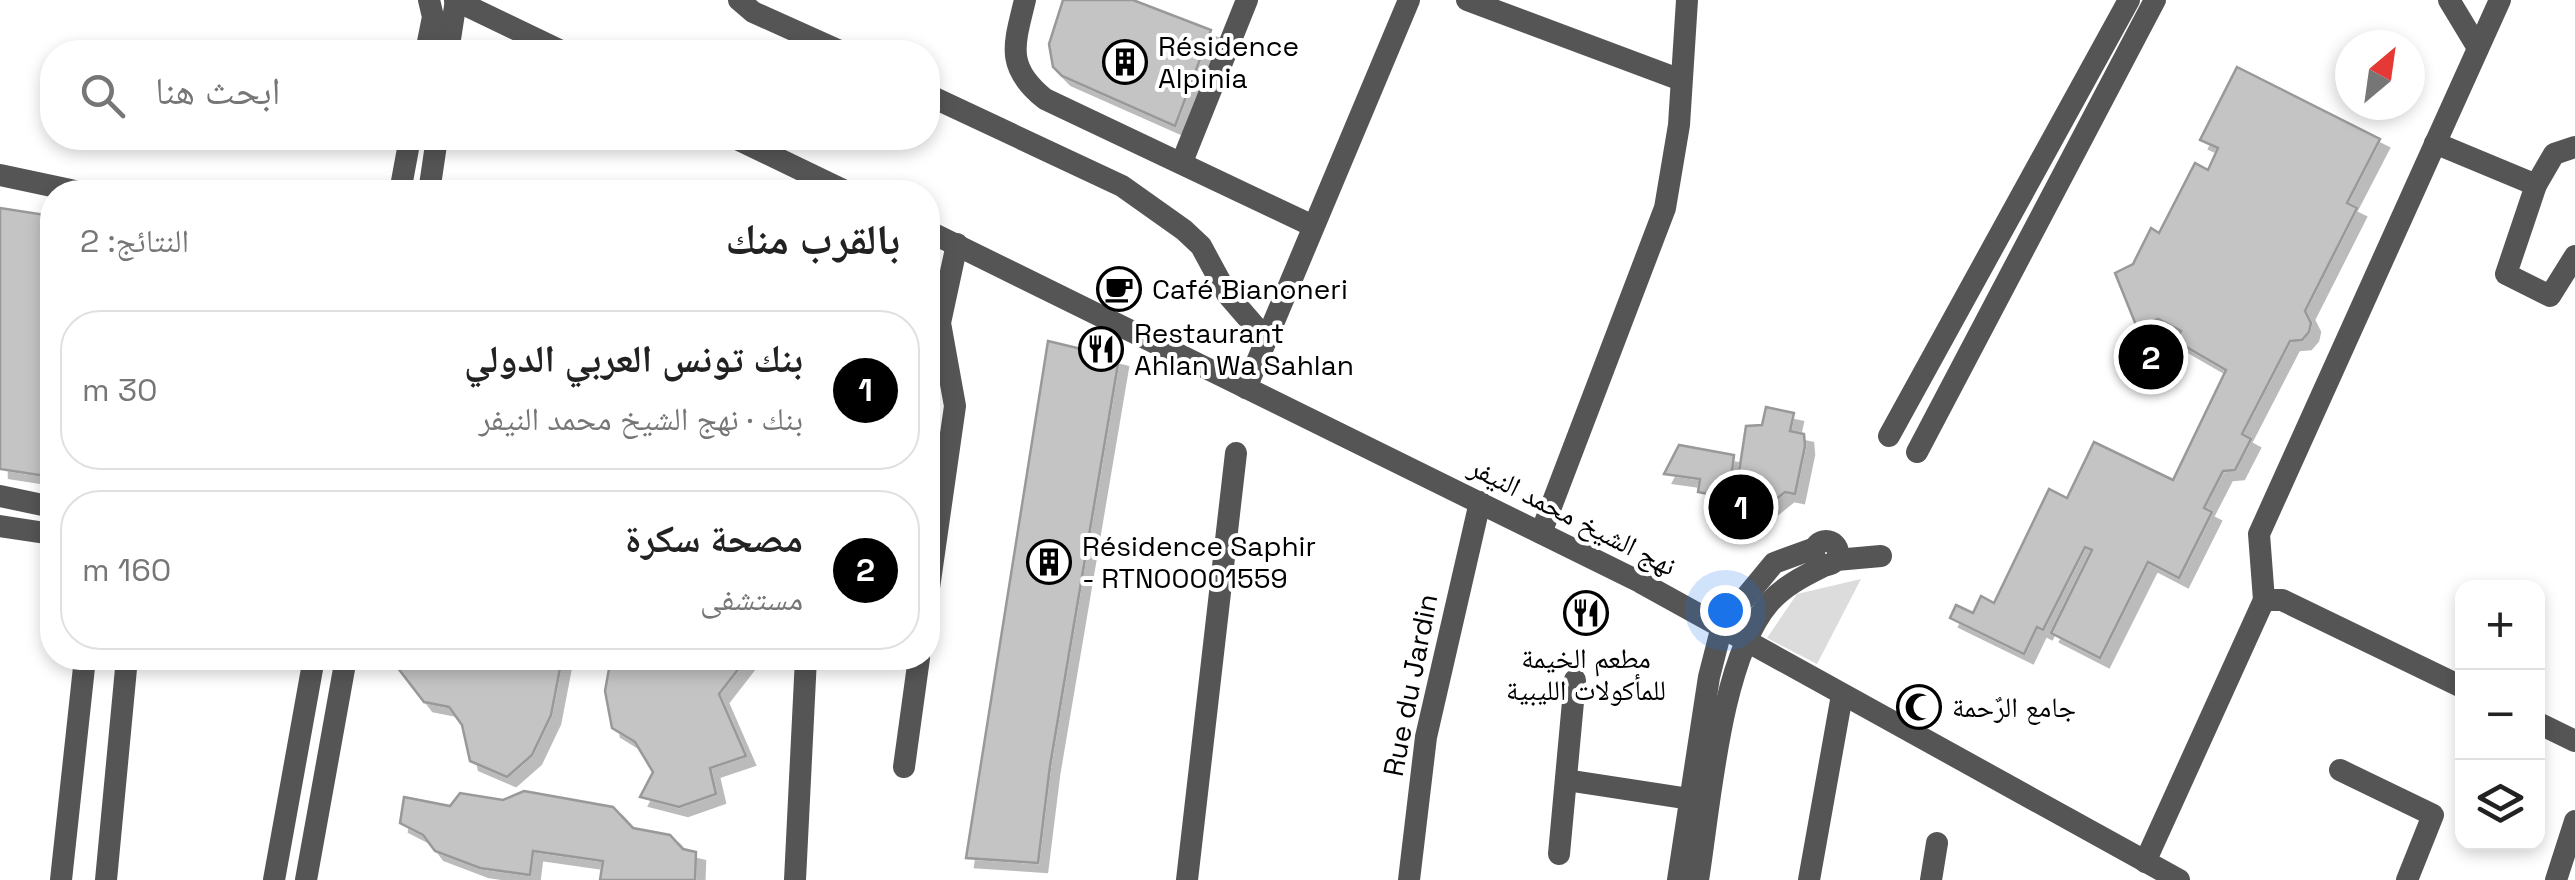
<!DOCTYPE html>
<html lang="ar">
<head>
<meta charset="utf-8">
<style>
	:root { --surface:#fff; --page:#f2f2f2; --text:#222; --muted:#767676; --line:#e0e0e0; --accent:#000 }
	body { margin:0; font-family:"Space Grotesk","Noto Naskh Arabic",sans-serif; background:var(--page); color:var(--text); direction:rtl }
	.controls { position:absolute; right:30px; bottom:30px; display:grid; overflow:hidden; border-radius:20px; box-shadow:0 5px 15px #0003 }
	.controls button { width:90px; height:90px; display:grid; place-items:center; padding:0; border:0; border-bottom:2px solid var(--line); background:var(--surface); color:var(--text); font:50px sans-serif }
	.compass { position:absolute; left:2335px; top:30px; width:90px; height:90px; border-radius:50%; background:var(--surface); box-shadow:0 5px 15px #0003; rotate:29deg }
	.you { position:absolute; left:1725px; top:610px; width:35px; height:35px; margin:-25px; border:8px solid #fff; border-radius:50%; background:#1a73e8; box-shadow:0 0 0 15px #1a73e833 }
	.badge { display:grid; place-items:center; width:65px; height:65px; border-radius:50%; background:var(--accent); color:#fff; font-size:32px; font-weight:700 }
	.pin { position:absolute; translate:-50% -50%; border:5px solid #fff; box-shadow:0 2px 10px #0006 }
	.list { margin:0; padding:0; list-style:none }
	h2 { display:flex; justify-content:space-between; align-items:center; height:130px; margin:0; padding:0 40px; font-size:42px }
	h2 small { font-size:32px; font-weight:400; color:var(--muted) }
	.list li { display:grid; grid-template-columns:65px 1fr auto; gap:30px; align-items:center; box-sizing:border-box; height:160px; margin:0 20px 20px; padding:0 20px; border:2px solid var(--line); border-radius:40px }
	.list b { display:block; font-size:38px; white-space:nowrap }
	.list p { margin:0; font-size:32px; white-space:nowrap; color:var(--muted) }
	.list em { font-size:32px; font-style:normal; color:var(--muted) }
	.icon { flex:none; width:55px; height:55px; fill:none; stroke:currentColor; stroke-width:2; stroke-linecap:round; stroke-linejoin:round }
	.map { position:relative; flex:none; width:2575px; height:880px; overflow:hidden; direction:ltr }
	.search { position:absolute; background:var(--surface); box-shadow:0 5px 15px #0003; left:40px; top:40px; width:900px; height:110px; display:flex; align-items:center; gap:25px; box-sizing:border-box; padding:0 35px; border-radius:40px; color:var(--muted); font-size:38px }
	.panel { position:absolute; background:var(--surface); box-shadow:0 5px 15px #0003; left:40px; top:180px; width:900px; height:490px; border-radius:40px; direction:rtl }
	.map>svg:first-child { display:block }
	.green { fill:#dcdcdc }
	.building { fill:#c4c4c4; stroke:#999; stroke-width:2.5; filter:url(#shadow) }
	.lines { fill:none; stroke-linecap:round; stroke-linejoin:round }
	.minor { stroke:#555; stroke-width:22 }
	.labels { text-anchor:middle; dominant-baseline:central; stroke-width:8; stroke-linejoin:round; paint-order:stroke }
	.poi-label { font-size:28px; fill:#000; stroke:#fff; text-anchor:start }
	.street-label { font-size:28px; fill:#000; stroke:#fff }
</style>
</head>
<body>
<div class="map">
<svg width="2575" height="880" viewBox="0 0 2575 880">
	<defs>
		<filter id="shadow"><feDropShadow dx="9" dy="9" stdDeviation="0" flood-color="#0004"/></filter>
	</defs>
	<rect width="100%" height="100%" fill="#fff"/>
	<polygon class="green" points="1861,579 1817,664 1767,638 1797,594"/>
	<g class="building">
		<polygon points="1063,0 1133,0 1211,30 1175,126 1062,76 1053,67 1049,44"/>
		<polygon points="2237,67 2380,139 2347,203 2357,208 2305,311 2311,323 2309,332 2302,340 2290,341 2242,434 2251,439 2235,470 2223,471 2204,508 2212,512 2179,578 2148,562 2100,658 2051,633 2092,550 2085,547 2043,630 2037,627 2024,654 1950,618 1956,605 1973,613 1981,596 1994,603 2049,489 2067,498 2094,442 2173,480 2226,370 2176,341 2181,331 2158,319 2138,330 2115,273 2133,264 2151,228 2159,233 2195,163 2208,170 2218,148 2200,140"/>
		<polygon points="0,208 52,216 52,477 0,469"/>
		<polygon points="1048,341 1119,358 1050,766 1038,863 966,858"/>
		<polygon points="1766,407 1794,413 1790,431 1804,434 1805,446 1795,494 1785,492 1769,505 1765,503 1764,515 1707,500 1708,494 1698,492 1700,479 1664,474 1679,445 1734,455 1732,471 1739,472 1746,426 1762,425"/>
		<polygon points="395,658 562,658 551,715 532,755 507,777 470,761 462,725 449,707 424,702 394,663"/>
		<polygon points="611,658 747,658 719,694 746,756 710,768 716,794 679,807 640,797 653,772 635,742 612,728 605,691"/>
		<polygon points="524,791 613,807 633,828 670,835 683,849 696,852 695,880 600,880 603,861 533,851 530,875 480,868 435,851 423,835 400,823 404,797 450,806 460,793 503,800"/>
	</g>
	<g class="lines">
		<g class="minor">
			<polyline points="455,0 563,52"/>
			<polyline points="739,0 753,12 842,52"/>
			<path d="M1025,0C1014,45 1005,67 1045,99L1313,226"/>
			<polyline points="1467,0 1681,80"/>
			<polyline points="2449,0 2478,48"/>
			<polyline points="426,52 433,17 429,0"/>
			<polyline points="448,52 456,0"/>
			<polyline points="928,95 1122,186 1184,230 1201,246 1227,294 1266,339"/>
			<polyline points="735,138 847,192"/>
			<polyline points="2435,143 2536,185"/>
			<polyline points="2575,147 2554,154 2536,185 2506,274 2550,296 2575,256"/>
			<polyline points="1182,162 1247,0"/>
			<polyline points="0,175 80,192"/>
			<polyline points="400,192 410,138"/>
			<polyline points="429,192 437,138"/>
			<polyline points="928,231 1640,582 2179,880"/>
			<polyline points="1246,388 1409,0"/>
			<polyline points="1889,436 2129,0"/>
			<polyline points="1917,452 2155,0"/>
			<polyline points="0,496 52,507"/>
			<polyline points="0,526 52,534"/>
			<polyline points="1541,533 1665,208 1679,125 1687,0"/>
			<circle cx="1826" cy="553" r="12"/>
			<polyline points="1836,560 1881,556"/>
			<polyline points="928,595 955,406 940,323 957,244"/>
			<polyline points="2264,600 2259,534 2500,0"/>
			<polyline points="2264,600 2282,600 2462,687"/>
			<polyline points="2538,723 2575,741"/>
			<polyline points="904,767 919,658"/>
			<polyline points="2340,770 2433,815 2407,880"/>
			<polyline points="1566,780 1690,799"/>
			<polyline points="1559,854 1575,680"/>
			<polyline points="2145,862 2264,600"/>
			<polyline points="61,880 85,658"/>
			<polyline points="106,880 127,658"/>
			<polyline points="274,880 314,658"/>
			<polyline points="306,880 346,658"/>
			<polyline points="795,880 806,658"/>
			<polyline points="1187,880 1236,453"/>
			<polyline points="1409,880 1426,737 1480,502"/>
			<polyline points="1678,880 1709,677 1722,626 1774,563 1815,548"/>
			<path d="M1698,880C1710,806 1720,660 1769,603C1785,585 1804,576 1826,565"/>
			<polyline points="1809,880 1842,695"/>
			<polyline points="1931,880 1937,843"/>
			<polyline points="2556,880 2575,821"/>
		</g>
	</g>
	<defs>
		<g id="building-ring" transform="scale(2.25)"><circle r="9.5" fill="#fff" stroke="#000" stroke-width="1.5"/><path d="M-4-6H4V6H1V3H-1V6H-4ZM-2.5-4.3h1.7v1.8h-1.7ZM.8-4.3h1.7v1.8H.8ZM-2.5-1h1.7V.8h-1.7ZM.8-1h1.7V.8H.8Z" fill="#000"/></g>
		<g id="cafe-ring" transform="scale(2.25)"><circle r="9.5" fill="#fff" stroke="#000" stroke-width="1.5"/><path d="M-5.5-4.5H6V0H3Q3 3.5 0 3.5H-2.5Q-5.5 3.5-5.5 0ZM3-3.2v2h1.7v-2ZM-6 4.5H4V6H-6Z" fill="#000"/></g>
		<g id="restaurant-ring" transform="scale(2.25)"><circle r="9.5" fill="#fff" stroke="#000" stroke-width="1.5"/><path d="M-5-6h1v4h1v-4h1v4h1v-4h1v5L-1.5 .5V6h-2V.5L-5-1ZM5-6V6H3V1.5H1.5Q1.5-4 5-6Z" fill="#000"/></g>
		<g id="mosque-ring" transform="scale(2.25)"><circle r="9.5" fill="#fff" stroke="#000" stroke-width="1.5"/><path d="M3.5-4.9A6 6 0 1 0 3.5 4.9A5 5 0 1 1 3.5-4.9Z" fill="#000"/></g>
	</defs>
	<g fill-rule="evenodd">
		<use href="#building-ring" x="1125" y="62"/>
		<use href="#cafe-ring" x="1119" y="289"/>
		<use href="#restaurant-ring" x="1101" y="349"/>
		<use href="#building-ring" x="1049" y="562"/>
		<use href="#restaurant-ring" x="1586" y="613"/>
		<use href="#mosque-ring" x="1919" y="707"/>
	</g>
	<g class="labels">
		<g class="poi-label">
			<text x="1158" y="46">Résidence<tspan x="1158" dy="32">Alpinia</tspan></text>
			<text x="1152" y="289">Café Bianoneri</text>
			<text x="1134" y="333">Restaurant<tspan x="1134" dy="32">Ahlan Wa Sahlan</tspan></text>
			<text x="1082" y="546">Résidence Saphir<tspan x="1082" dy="32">- RTN00001559</tspan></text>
			<text x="1586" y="658" text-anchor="middle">مطعم الخيمة<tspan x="1586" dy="32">للمأكولات الليبية</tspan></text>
			<text x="1952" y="707">جامع الرٌحمة</text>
		</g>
		<g class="street-label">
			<text transform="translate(1573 516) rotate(27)">نهج الشيخ محمد النيفر</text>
			<text transform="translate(1410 685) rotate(-79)">Rue du Jardin</text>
		</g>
	</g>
</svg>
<div class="controls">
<button>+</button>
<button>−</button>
<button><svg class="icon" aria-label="layers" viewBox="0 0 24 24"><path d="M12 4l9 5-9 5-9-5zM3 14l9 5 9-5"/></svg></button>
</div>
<svg class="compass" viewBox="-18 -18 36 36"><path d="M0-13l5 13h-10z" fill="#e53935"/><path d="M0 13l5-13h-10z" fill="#767676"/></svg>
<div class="you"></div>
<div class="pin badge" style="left:1741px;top:507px">1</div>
<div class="pin badge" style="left:2151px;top:357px">2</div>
<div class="search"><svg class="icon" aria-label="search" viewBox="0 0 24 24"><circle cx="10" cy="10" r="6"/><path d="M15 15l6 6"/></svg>ابحث هنا</div>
<section class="panel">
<h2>بالقرب منك<small>النتائج: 2</small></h2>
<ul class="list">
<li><span class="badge">1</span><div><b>بنك تونس العربي الدولي</b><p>بنك · نهج الشيخ محمد النيفر</p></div><em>30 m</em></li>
<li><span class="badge">2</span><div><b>مصحة سكرة</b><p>مستشفى</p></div><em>160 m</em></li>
</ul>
</section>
</div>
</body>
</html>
